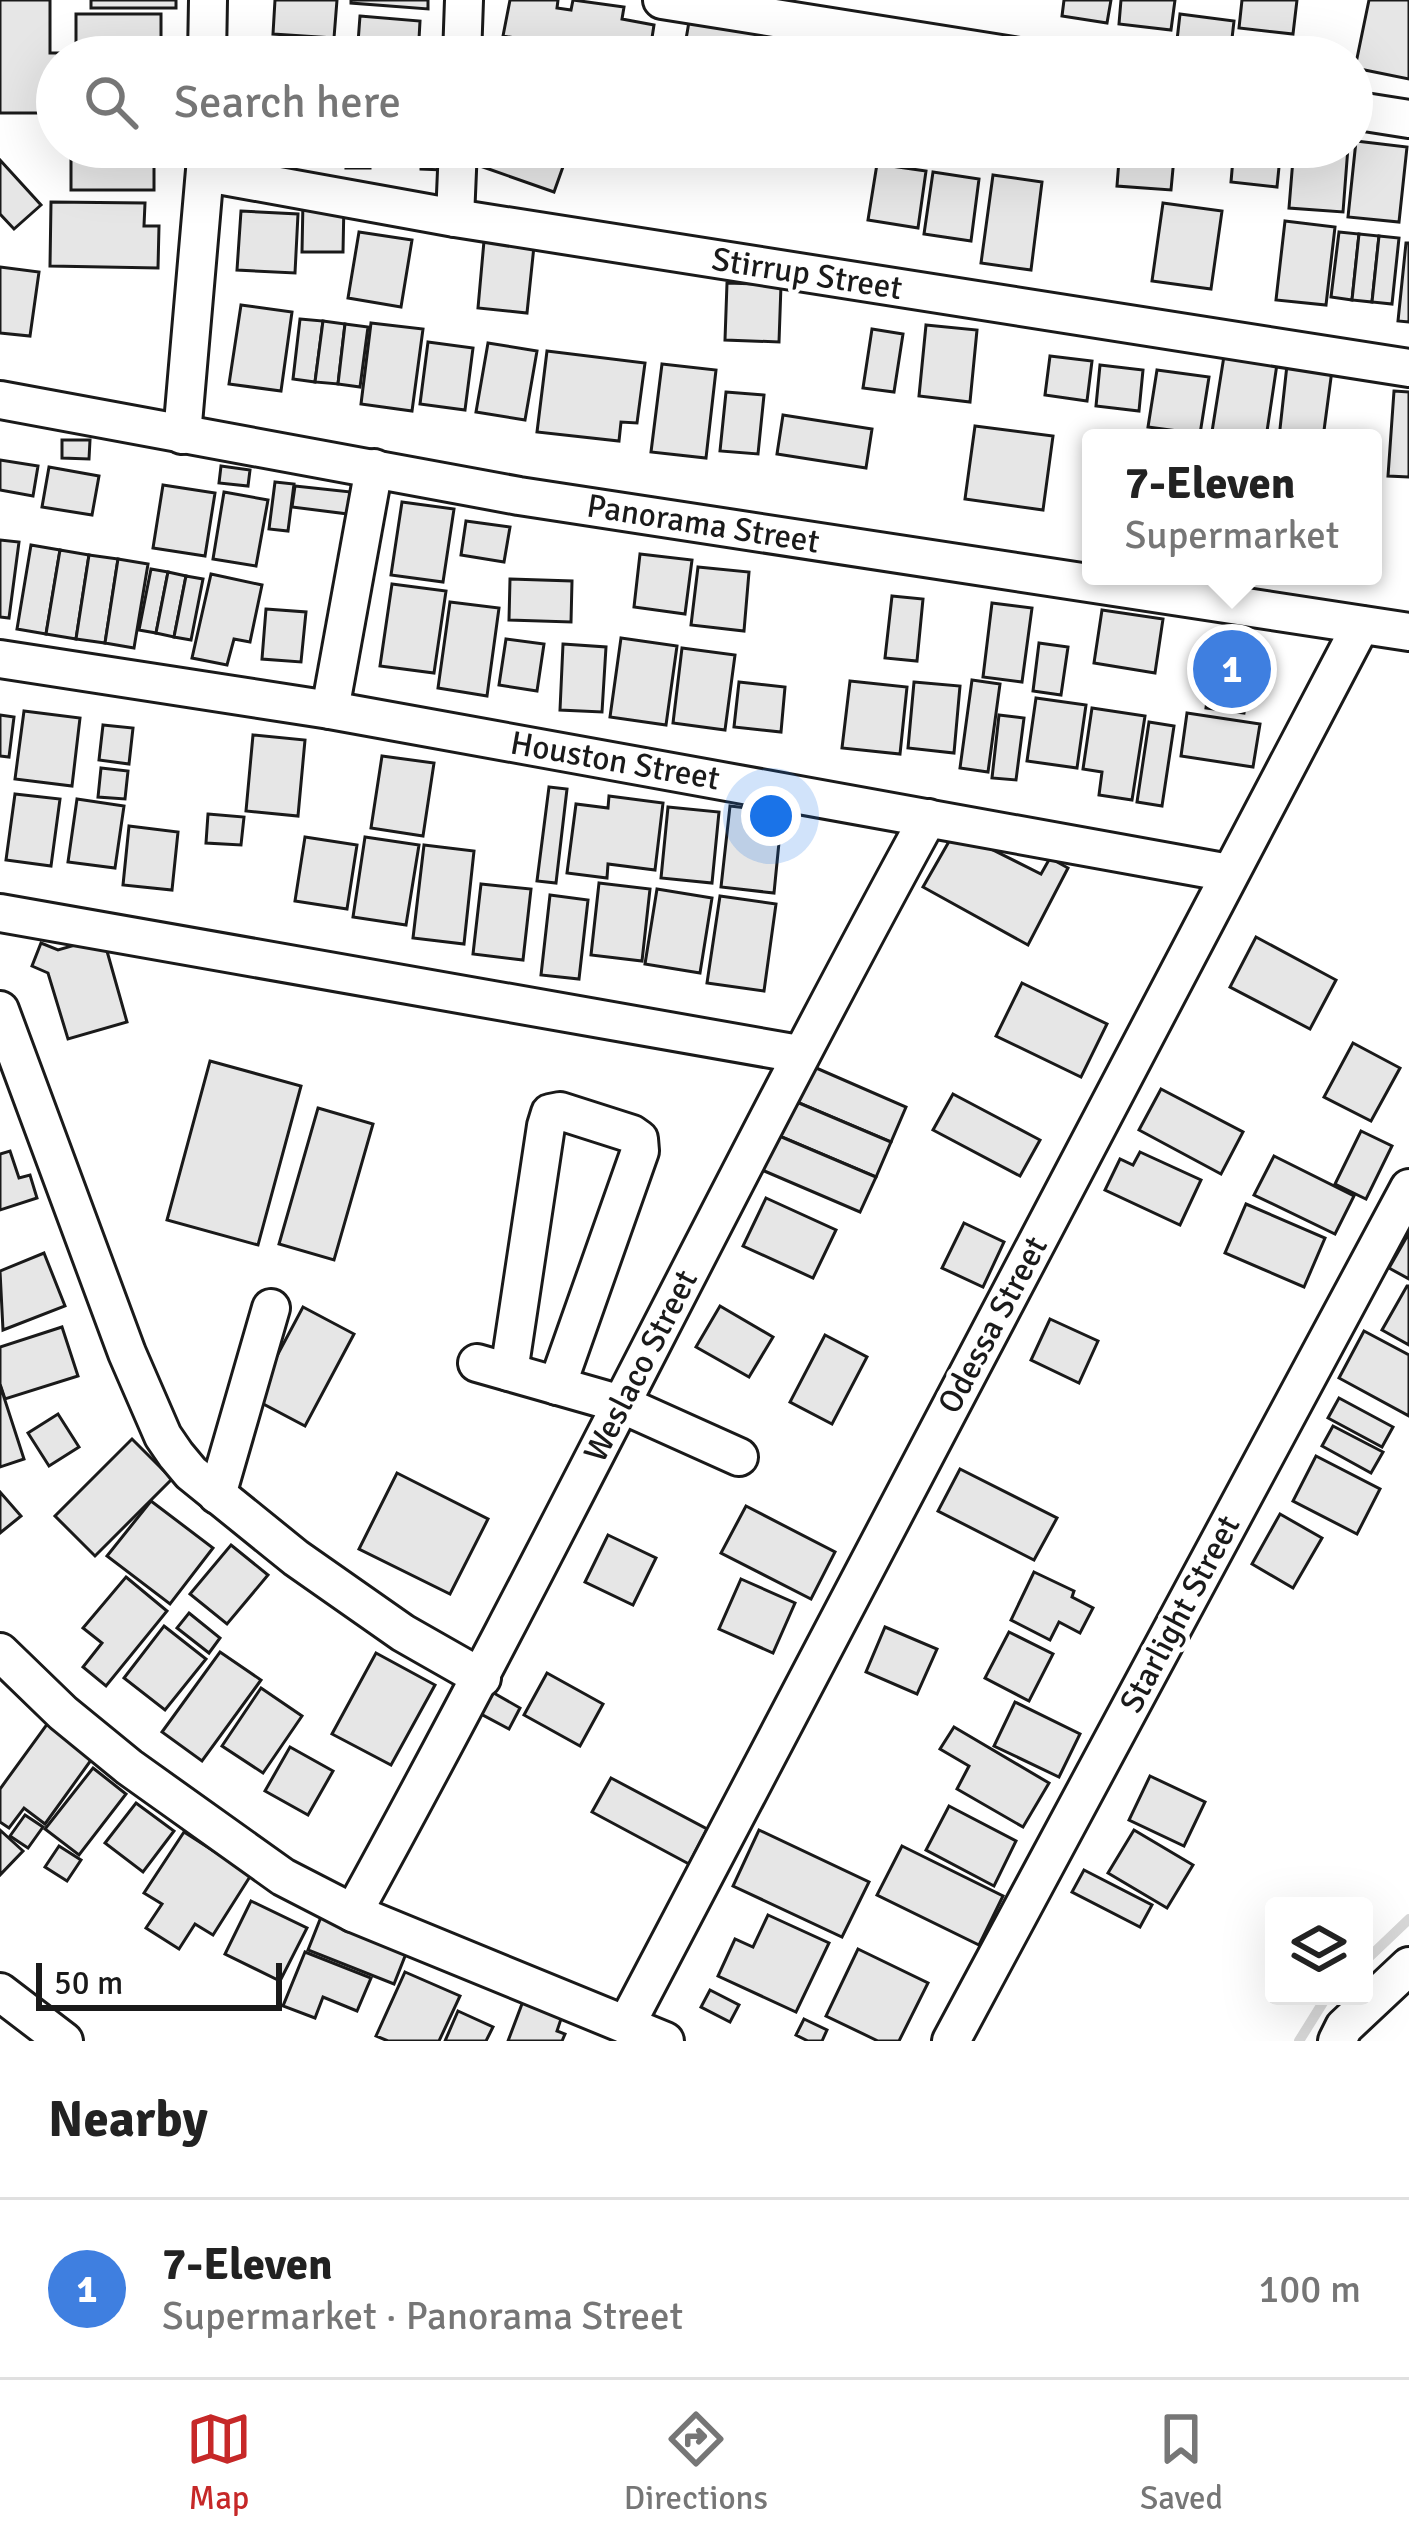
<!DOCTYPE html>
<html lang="en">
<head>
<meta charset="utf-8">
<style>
	:root { --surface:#fff; --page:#f2f2f2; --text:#222; --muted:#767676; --line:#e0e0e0; --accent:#c62828 }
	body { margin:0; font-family:Signika,sans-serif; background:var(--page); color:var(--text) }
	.controls { position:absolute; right:36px; bottom:36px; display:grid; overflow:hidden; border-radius:12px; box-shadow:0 12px 48px #0002 }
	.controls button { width:108px; height:108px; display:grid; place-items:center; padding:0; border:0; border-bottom:3px solid var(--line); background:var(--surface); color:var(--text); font:60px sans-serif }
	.scale { position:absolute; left:36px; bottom:30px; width:246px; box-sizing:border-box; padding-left:12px; border:6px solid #1a1a1a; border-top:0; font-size:33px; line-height:42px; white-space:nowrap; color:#1a1a1a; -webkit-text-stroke:9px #fff; paint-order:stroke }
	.you { position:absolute; left:771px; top:816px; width:42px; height:42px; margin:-30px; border:9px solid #fff; border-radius:50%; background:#1a73e8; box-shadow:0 0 0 18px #1a73e833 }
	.badge { display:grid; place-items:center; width:78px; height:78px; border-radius:50%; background:var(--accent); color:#fff; font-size:39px; font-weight:700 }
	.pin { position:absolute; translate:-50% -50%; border:6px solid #fff; box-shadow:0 3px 12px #0006 }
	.popup { position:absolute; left:1082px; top:429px; width:300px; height:156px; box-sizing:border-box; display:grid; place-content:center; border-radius:12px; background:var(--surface); filter:drop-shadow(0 3px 9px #0005); font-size:39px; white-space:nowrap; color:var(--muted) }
	.popup b { font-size:45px; color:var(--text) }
	.popup::after { content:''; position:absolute; left:50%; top:100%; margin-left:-24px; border:24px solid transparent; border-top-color:var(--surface) }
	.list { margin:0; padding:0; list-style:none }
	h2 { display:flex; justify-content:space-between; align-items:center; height:156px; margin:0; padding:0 48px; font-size:51px }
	h2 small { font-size:39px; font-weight:400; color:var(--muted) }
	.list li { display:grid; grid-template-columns:78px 1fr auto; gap:36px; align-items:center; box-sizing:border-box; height:180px; padding:0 48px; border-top:3px solid var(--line) }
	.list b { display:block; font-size:45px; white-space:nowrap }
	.list p { margin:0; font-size:39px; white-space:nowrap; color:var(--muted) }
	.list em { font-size:39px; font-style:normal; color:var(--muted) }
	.icon { flex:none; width:66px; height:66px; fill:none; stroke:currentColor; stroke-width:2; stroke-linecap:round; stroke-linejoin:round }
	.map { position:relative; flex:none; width:1409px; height:2041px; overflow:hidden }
	.search { position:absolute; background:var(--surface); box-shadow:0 12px 48px #0002; left:36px; right:36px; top:36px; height:132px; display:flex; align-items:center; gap:30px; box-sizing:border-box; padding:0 42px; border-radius:66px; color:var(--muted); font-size:45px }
	.sheet { height:336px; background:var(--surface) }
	nav { display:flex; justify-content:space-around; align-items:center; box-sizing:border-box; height:168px; border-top:3px solid var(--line); background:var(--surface); font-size:33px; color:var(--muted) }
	nav a { display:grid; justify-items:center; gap:6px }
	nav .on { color:var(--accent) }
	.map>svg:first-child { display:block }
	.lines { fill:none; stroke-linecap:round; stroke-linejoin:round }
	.stream { stroke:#d7d7d7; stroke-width:10 }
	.building { fill:#e6e6e6; stroke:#1a1a1a; stroke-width:3 }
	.minor-casing { stroke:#1a1a1a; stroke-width:42 }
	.minor { stroke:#fff; stroke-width:36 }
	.labels { text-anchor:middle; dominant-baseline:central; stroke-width:9; stroke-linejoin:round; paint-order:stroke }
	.street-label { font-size:33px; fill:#1a1a1a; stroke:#fff }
</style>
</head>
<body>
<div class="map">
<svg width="1409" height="2041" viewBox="0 0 1409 2041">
	<rect width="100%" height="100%" fill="#fff"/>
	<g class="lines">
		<g class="stream">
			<polyline points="1364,1962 1409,1919"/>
			<polyline points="1299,2041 1327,1996"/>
		</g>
	</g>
	<g class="building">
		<polygon points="0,0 50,0 50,53 62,53 62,57 57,57 57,113 0,113"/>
		<rect x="91" y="0" width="85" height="8"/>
		<polygon points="275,0 337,0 334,38 273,34"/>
		<polygon points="351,0 428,0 428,9 351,3"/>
		<polygon points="510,0 558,0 557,8 571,10 573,0 624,7 622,19 654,25 649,57 596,57 597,52 503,36"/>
		<polygon points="1064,0 1111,0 1107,23 1062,16"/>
		<polygon points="1121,0 1175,0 1171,30 1119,24"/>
		<polygon points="1242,0 1297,0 1293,34 1239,28"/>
		<polygon points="1369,0 1409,0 1409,79 1355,68"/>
		<rect x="76" y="14" width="85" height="43"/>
		<polygon points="1180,14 1234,21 1230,56 1176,49"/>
		<polygon points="360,16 420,21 418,57 357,56"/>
		<polygon points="690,16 794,32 790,57 656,57 659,41 685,45"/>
		<polygon points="1356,141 1407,147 1399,222 1348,217"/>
		<polygon points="71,147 145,147 145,151 124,151 124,165 154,165 154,190 71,190"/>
		<polygon points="347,147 370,147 370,168 346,168"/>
		<polygon points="421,147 443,147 443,170 421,169"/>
		<polygon points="490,147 570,147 554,192 483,167"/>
		<polygon points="947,147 994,147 992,161 946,156"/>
		<polygon points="1120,147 1175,147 1171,190 1117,186"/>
		<polygon points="1234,147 1281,147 1277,187 1231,182"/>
		<polygon points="1294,147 1348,147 1343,212 1289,208"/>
		<polygon points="0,160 41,205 14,229 0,214"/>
		<polygon points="877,164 926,171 918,228 868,220"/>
		<polygon points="933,172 979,179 971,241 924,234"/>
		<polygon points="993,175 1042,182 1031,270 981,263"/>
		<polygon points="303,201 344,202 343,252 302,252"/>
		<polygon points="51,202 145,203 144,226 159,226 158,268 50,266"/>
		<polygon points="1163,203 1222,211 1211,289 1152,281"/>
		<polygon points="241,211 298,214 295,273 237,270"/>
		<polygon points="1285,221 1335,227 1326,305 1276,300"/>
		<polygon points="359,232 412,240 401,307 348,298"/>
		<polygon points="1339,232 1359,234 1352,300 1331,297"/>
		<polygon points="1359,234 1379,236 1372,302 1352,300"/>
		<polygon points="1379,236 1399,238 1392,304 1372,302"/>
		<polygon points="484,241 534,246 527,313 478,308"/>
		<polygon points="1406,243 1409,243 1409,322 1398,321"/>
		<polygon points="0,267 39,272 30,336 0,333"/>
		<polygon points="727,283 781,285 779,342 725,340"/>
		<polygon points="241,305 292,312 281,391 229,384"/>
		<polygon points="300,319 323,321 315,382 293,379"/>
		<polygon points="323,321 345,324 338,384 315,382"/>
		<polygon points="371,323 423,329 412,411 361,404"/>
		<polygon points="345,324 368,327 360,387 338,384"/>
		<polygon points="926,325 977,330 970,402 919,396"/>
		<polygon points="872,329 903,334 894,392 863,388"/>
		<polygon points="428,342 473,348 465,410 420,404"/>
		<polygon points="488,343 537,351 525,420 476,412"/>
		<polygon points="547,351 645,363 637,423 621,422 619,441 537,432"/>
		<polygon points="1050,356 1092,361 1087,401 1045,395"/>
		<polygon points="1224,356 1277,364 1266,438 1211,438"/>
		<polygon points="662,364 716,370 706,458 651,452"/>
		<polygon points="1100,365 1143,370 1139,411 1096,406"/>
		<polygon points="1287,365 1332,370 1323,438 1279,438"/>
		<polygon points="1157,370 1209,377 1200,434 1148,427"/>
		<polygon points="1394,391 1409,392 1409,477 1388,476"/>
		<polygon points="726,392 764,395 758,454 720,451"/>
		<polygon points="783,415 872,429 866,468 777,454"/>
		<polygon points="975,426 1053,436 1043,510 965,499"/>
		<polygon points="62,440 90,440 89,459 62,458"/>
		<polygon points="0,460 38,466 33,496 0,490"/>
		<polygon points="221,466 250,470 248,486 219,483"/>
		<polygon points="49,467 99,476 92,515 42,507"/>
		<polygon points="275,482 294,484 288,531 269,529"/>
		<polygon points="163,485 215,493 205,556 153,548"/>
		<polygon points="295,486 351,492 348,514 292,507"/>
		<polygon points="224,492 268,500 256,566 213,559"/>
		<polygon points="402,502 454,509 443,582 391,575"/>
		<polygon points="466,521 510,527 504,562 461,555"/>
		<polygon points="0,540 19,542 9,618 0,617"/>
		<polygon points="31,545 60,550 46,634 17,629"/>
		<polygon points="60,550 89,555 76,639 46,634"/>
		<polygon points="640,554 692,560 685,614 634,607"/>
		<polygon points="89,555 118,559 105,643 76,639"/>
		<polygon points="118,559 148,564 134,648 105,643"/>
		<polygon points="698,567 749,572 744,631 691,625"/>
		<polygon points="151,569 168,572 156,633 139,630"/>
		<polygon points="168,572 186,576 174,637 156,633"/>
		<polygon points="211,574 262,585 250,642 234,639 227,665 192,658"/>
		<polygon points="186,576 203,579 191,640 174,637"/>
		<polygon points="510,579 572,581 571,622 509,620"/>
		<polygon points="392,584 446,591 434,673 380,666"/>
		<polygon points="892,596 923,599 917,661 885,658"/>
		<polygon points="450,602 499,608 487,696 438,688"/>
		<polygon points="992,603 1032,608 1022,682 983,677"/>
		<polygon points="266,609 306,612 301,662 262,659"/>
		<polygon points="1102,610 1163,619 1155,673 1094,663"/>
		<polygon points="1215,637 1253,642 1244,713 1206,708"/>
		<polygon points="621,638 677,646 666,725 610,717"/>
		<polygon points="506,639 544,644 537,691 499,685"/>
		<polygon points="1039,643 1068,647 1061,695 1033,691"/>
		<polygon points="563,644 606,647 602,712 560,710"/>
		<polygon points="682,648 735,655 725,730 673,723"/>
		<polygon points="972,680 1000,684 988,772 960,768"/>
		<polygon points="850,681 907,687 900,754 842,748"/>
		<polygon points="739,682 785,687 781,732 734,727"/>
		<polygon points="914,682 960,686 954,753 908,748"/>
		<polygon points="1036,698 1086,705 1077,768 1027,761"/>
		<polygon points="1092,708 1145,716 1132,800 1099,795 1102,772 1083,769"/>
		<polygon points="24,711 80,718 72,786 15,779"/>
		<polygon points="1187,713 1260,724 1253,767 1181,756"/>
		<polygon points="0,715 14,717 9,757 0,756"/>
		<polygon points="999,715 1024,718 1016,780 992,778"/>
		<polygon points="1149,722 1174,726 1162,806 1137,802"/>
		<polygon points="103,725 133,728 129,764 99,760"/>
		<polygon points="253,735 305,740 298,816 246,811"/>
		<polygon points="382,756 434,763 423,836 371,828"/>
		<polygon points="101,768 128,771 125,799 98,797"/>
		<polygon points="549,787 567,789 556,883 537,881"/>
		<polygon points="15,794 60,799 51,866 6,860"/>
		<polygon points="609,796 663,803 655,870 608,864 607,878 567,873 576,804 608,808"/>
		<polygon points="77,799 124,806 115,868 68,862"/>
		<polygon points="730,806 782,812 774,893 721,887"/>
		<polygon points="668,807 719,812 712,883 661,878"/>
		<polygon points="208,814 244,817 241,845 206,843"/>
		<polygon points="129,826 178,832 172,890 123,885"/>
		<polygon points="955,831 1041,874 1050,858 1068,868 1028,945 923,887"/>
		<polygon points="305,837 357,845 347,909 295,901"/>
		<polygon points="365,837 419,845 406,925 353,917"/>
		<polygon points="424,845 474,851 464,944 413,938"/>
		<polygon points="599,883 650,889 642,961 591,955"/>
		<polygon points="481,884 531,889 523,960 473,954"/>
		<polygon points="657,889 712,898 700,973 645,964"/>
		<polygon points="550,895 588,900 579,979 541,975"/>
		<polygon points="720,896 776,904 764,991 707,983"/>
		<polygon points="103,937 127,1022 68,1039 48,973 32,966 41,943 58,950"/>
		<polygon points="1256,937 1336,980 1310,1029 1230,987"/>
		<polygon points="1022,983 1107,1024 1081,1077 996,1036"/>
		<polygon points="1353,1043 1400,1068 1371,1121 1324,1097"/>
		<polygon points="210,1061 301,1086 258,1245 167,1220"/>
		<polygon points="807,1064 906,1107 891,1142 792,1100"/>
		<polygon points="1161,1089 1243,1132 1221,1174 1139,1130"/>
		<polygon points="953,1094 1040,1140 1020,1176 933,1130"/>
		<polygon points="792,1100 891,1142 876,1177 777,1135"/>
		<polygon points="318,1108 373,1124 334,1260 279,1244"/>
		<polygon points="1361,1131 1392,1146 1366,1199 1335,1184"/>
		<polygon points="777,1135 876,1177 860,1212 762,1170"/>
		<polygon points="10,1151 19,1178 30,1175 37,1198 0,1210 0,1154"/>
		<polygon points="1140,1152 1201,1180 1180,1225 1105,1190 1120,1159 1133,1165"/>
		<polygon points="1274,1156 1354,1196 1335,1234 1254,1195"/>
		<polygon points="766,1198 836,1230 813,1278 743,1246"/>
		<polygon points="1246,1204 1325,1238 1304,1287 1225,1253"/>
		<polygon points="964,1223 1004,1242 983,1287 942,1268"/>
		<polygon points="1409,1233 1409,1279 1389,1268"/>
		<polygon points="44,1253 65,1306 3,1330 0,1271"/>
		<polygon points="1407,1286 1409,1286 1409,1345 1382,1330"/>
		<polygon points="720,1306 773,1337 749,1377 696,1347"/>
		<polygon points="303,1307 354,1334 305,1426 254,1399"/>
		<polygon points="1050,1319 1098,1341 1079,1383 1031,1360"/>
		<polygon points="62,1327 78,1376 5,1399 0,1384 0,1347"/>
		<polygon points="1364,1331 1409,1355 1409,1416 1339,1378"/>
		<polygon points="825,1335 867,1357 832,1424 790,1402"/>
		<polygon points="0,1385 24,1459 0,1467"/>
		<polygon points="1339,1398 1393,1427 1382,1447 1328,1418"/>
		<polygon points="58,1414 79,1447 49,1466 28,1433"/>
		<polygon points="1333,1426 1383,1452 1371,1473 1322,1446"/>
		<polygon points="132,1439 172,1479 95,1556 55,1516"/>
		<polygon points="1316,1456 1380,1489 1357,1534 1293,1501"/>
		<polygon points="960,1469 1057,1518 1034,1560 938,1511"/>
		<polygon points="397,1473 488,1519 450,1594 359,1549"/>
		<polygon points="0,1492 21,1516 0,1533"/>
		<polygon points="151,1501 213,1548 170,1604 107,1556"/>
		<polygon points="746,1506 835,1552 811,1599 721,1553"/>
		<polygon points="1280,1514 1322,1538 1293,1588 1252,1564"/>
		<polygon points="608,1535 656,1558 633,1605 585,1582"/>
		<polygon points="231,1545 268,1575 227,1624 190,1594"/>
		<polygon points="1034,1572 1074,1591 1072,1597 1093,1608 1080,1633 1059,1622 1050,1640 1011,1620"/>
		<polygon points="126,1577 167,1611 106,1686 83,1667 102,1643 83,1628"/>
		<polygon points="741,1579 795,1603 773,1653 719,1629"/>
		<polygon points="189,1613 220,1638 209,1653 177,1628"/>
		<polygon points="164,1626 206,1659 165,1710 124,1678"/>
		<polygon points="885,1627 937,1649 917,1694 866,1672"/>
		<polygon points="1009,1632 1053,1654 1029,1701 985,1678"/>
		<polygon points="220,1652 261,1680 202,1761 162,1732"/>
		<polygon points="376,1653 435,1685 391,1765 332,1734"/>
		<polygon points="547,1673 603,1704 580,1746 524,1715"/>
		<polygon points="261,1688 302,1716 263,1773 222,1746"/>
		<polygon points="492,1692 520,1708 509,1729 481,1714"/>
		<polygon points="1015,1702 1080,1734 1059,1777 994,1746"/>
		<polygon points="53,1716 99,1749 45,1824 24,1808 9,1828 0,1822 0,1789"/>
		<polygon points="954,1727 1049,1783 1023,1827 957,1789 969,1766 940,1749"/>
		<polygon points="290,1747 333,1771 308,1815 265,1791"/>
		<polygon points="93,1768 126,1794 79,1855 45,1829"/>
		<polygon points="1150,1776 1205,1802 1184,1846 1129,1820"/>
		<polygon points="611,1778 707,1829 689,1864 592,1812"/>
		<polygon points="136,1803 174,1831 143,1872 105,1843"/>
		<polygon points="949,1806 1016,1841 994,1886 926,1850"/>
		<polygon points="25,1815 43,1827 28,1848 10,1836"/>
		<polygon points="0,1830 23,1851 0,1875"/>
		<polygon points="759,1830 869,1882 842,1937 733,1886"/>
		<polygon points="1134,1830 1193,1865 1167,1908 1108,1873"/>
		<polygon points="184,1832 251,1875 213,1935 195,1924 179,1949 146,1928 162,1904 144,1893"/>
		<polygon points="59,1846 81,1860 67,1881 45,1867"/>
		<polygon points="902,1846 1003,1896 979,1945 877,1895"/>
		<polygon points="1084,1870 1152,1905 1140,1927 1072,1892"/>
		<polygon points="251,1901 307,1928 280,1981 225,1954"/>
		<polygon points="323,1912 409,1946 394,1984 308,1950"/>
		<polygon points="768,1915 829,1943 796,2012 718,1976 735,1939 753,1947"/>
		<polygon points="858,1949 928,1983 899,2041 878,2041 826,2016"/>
		<polygon points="305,1952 371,1978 357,2011 323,1997 315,2018 283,2006"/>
		<polygon points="405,1972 460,1996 439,2041 388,2041 376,2036"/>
		<polygon points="710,1990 739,2005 730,2022 701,2007"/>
		<polygon points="525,1996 564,2010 557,2031 565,2034 562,2041 508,2041"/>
		<polygon points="458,2011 493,2027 486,2041 445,2041"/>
		<polygon points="804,2019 827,2030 822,2041 808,2041 796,2035"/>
	</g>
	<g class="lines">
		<g class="minor-casing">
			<g id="minor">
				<polyline points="662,0 1019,57"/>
				<polyline points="207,57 208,0"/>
				<polyline points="462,57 464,0"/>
				<polyline points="1352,110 1409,119"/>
				<polyline points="207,173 455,218 1409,368"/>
				<polyline points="455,218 458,147"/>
				<polyline points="0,400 519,496 1409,632"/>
				<polyline points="182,435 207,147"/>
				<polyline points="0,659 330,710 1229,873"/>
				<polyline points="330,710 374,468"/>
				<polyline points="0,913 799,1054"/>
				<polyline points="0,1010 127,1353 163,1436 176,1455 191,1473 296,1558 403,1633 482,1678"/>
				<polyline points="477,1363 621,1404 739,1457"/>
				<polyline points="509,1372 546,1126 550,1113 560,1111 632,1134 639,1139 640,1151 557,1386"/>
				<polyline points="217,1495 271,1308"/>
				<polyline points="0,1652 63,1713 129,1767 283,1877 353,1913 665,2041"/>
				<path d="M353,1913C552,1552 730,1180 928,818"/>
				<polyline points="0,1992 64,2041"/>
				<polyline points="626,2025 1361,625"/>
				<polyline points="951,2041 1409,1188"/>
				<polyline points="1337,2041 1344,2027 1409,1966"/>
			</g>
		</g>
		<use href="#minor" class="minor"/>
	</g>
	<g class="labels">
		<g class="street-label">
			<text transform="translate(807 274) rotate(9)">Stirrup Street</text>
			<text transform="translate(703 524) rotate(9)">Panorama Street</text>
			<text transform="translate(615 761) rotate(10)">Houston Street</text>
			<text transform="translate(993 1325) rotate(-62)">Odessa Street</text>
			<text transform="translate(641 1366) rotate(-63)">Weslaco Street</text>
			<text transform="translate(1180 1614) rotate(-62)">Starlight Street</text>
		</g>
	</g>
</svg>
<div class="controls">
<button><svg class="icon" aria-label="layers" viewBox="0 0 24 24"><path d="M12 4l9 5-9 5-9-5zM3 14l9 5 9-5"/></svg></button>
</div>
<div class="scale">50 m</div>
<div class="you"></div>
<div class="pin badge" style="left:1232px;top:669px;background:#3f7fe0">1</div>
<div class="popup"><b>7-Eleven</b>Supermarket</div>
<div class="search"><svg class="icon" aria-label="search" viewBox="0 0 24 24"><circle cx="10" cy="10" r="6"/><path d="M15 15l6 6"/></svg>Search here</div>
</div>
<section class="sheet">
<h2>Nearby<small></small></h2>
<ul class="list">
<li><span class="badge" style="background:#3f7fe0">1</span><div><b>7-Eleven</b><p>Supermarket · Panorama Street</p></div><em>100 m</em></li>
</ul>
</section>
<nav>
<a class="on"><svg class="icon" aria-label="map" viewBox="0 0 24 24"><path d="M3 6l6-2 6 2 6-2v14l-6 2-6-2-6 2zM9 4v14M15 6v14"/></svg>Map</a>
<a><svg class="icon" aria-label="directions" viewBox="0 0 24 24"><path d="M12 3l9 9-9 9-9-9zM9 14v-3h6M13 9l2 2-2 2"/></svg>Directions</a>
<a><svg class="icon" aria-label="saved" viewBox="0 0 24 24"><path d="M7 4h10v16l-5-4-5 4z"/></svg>Saved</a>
</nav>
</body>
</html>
